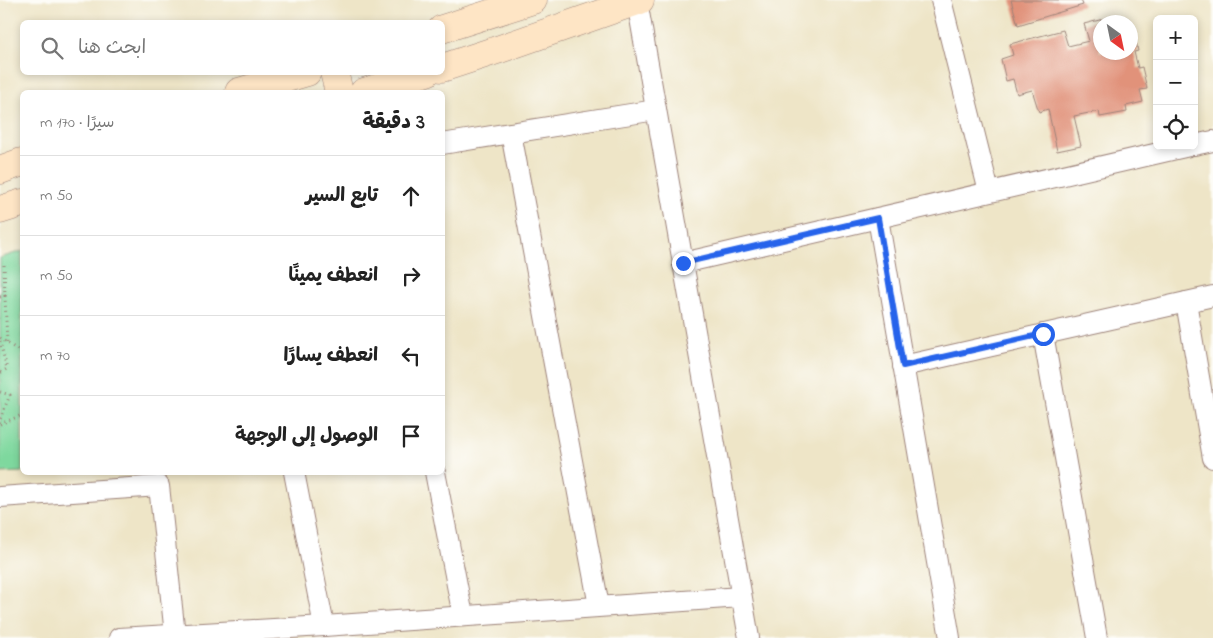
<!DOCTYPE html>
<html lang="ar">
<head>
<meta charset="utf-8">
<style>
	:root { --surface:#fff; --page:#f2f2f2; --text:#222; --muted:#767676; --line:#e0e0e0 }
	body { margin:0; font-family:"Indie Flower","Playpen Sans Arabic",sans-serif; background:var(--page); color:var(--text); direction:rtl }
	.controls { position:absolute; right:15px; top:15px; display:grid; overflow:hidden; border-radius:8px; box-shadow:0 2px 8px #0003 }
	.controls button { width:45px; height:45px; display:grid; place-items:center; padding:0; border:0; border-bottom:1px solid var(--line); background:var(--surface); color:var(--text); font:25px sans-serif }
	.compass { position:absolute; left:1093px; top:15px; width:45px; height:45px; border-radius:50%; background:var(--surface); box-shadow:0 2px 8px #0003; rotate:147deg }
	.stop { position:absolute; width:15px; height:15px; margin:-11px; border:4px solid #2563eb; border-radius:50%; background:#fff }
	.stop.end { background:#2563eb; border-color:#fff; box-shadow:0 1px 5px #0008 }
	.list { margin:0; padding:0; list-style:none }
	h2 { display:flex; justify-content:space-between; align-items:center; height:65px; margin:0; padding:0 20px; font-size:21px }
	h2 small { font-size:16px; font-weight:400; color:var(--muted) }
	.list li { display:grid; grid-template-columns:32px 1fr auto; gap:15px; align-items:center; box-sizing:border-box; height:80px; padding:0 20px; border-top:1px solid var(--line) }
	.list b { display:block; font-size:19px; white-space:nowrap }
	.list em { font-size:16px; font-style:normal; color:var(--muted) }
	.icon { flex:none; width:28px; height:28px; fill:none; stroke:currentColor; stroke-width:2; stroke-linecap:round; stroke-linejoin:round }
	.map { position:relative; flex:none; width:1213px; height:638px; overflow:hidden; direction:ltr }
	.search { position:absolute; background:var(--surface); box-shadow:0 2px 8px #0003; left:20px; top:20px; width:425px; height:55px; display:flex; align-items:center; gap:12px; box-sizing:border-box; padding:0 18px; border-radius:8px; color:var(--muted); font-size:19px }
	.panel { position:absolute; background:var(--surface); box-shadow:0 2px 8px #0003; left:20px; top:90px; width:425px; height:385px; border-radius:8px; direction:rtl }
	.map>svg:first-child { display:block }
	.green { fill:#7ed89e; stroke:#647c64 }
	.building { fill:#e1927a }
	.lines { fill:none; stroke-linecap:round; stroke-linejoin:round }
	.minor-casing { stroke:#9c8279; stroke-width:22 }
	.secondary-casing { stroke:#9c8279; stroke-width:29 }
	.path { stroke:#9c8279; stroke-width:3; stroke-dasharray:1 4; stroke-linecap:butt }
	.minor { stroke:#fff; stroke-width:20 }
	.secondary { stroke:#fee5c5; stroke-width:28 }
	.route { stroke:#2563eb; stroke-width:6 }
</style>
</head>
<body>
<div class="map">
<svg width="1213" height="638" viewBox="0 0 1213 638">
	<rect width="100%" height="100%" fill="#fdfcf7"/>
	<filter id="ink" filterUnits="userSpaceOnUse"><feTurbulence type="fractalNoise" baseFrequency=".02" numOctaves="2"/><feDisplacementMap in="SourceGraphic" scale="10" xChannelSelector="R" yChannelSelector="G"/><feConvolveMatrix kernelMatrix="1 2 1 2 8 2 1 2 1" color-interpolation-filters="sRGB"/></filter>
	<filter id="wash" filterUnits="userSpaceOnUse"><feTurbulence type="fractalNoise" baseFrequency=".0096" numOctaves="4" result="noise"/><feDisplacementMap in="SourceGraphic" scale="20" xChannelSelector="R" yChannelSelector="G"/><feGaussianBlur stdDeviation="1.12" result="paint"/><feColorMatrix in="noise" values="0 0 0 0 0 0 0 0 0 0 0 0 0 0 0 0 0 1.4 0 .05"/><feComposite in="paint" operator="in"/></filter>
	<g filter="url(#wash)">
		<rect width="100%" height="100%" fill="#eee5c7"/>
		<polygon class="green" points="22,251 22,472 0,473 0,258"/>
		<g id="blocks">
			<g class="building">
				<polygon points="1011,0 1081,0 1083,5 1018,25"/>
				<polygon points="1111,17 1112,22 1100,22 1100,52 1130,52 1130,33 1134,33 1138,51 1134,52 1138,68 1142,67 1147,89 1140,90 1143,102 1126,106 1127,112 1100,117 1099,111 1074,116 1081,146 1057,151 1048,109 1039,112 1032,90 1017,94 1013,79 1006,81 1001,59 1013,55 1010,44 1063,30 1068,46 1089,41 1084,24"/>
			</g>
		</g>
	</g>
	<g filter="url(#ink)">
		<use href="#blocks" fill-opacity="0" stroke="#9c8279" stroke-width="1"/>
		<g class="lines">
			<g class="minor-casing">
				<g id="minor">
					<polyline points="941,0 989,192"/>
					<polyline points="637,1 749,638"/>
					<polyline points="511,133 599,606"/>
					<polyline points="442,144 656,110"/>
					<polyline points="1194,145 1213,141"/>
					<polyline points="878,218 950,638"/>
					<polyline points="683,263 1189,146"/>
					<polyline points="1186,302 1213,458"/>
					<polyline points="1043,334 1097,638"/>
					<polyline points="903,366 1213,296"/>
					<polyline points="294,472 324,626"/>
					<polyline points="435,472 463,616"/>
					<polyline points="0,497 159,486 175,635"/>
					<polyline points="119,638 324,626 741,597"/>
				</g>
			</g>
			<g class="secondary-casing">
				<g id="secondary">
					<polyline points="442,29 533,0"/>
					<polyline points="442,68 500,49 640,0"/>
					<polyline points="334,72 339,92"/>
					<polyline points="239,92 307,72"/>
					<polyline points="364,92 427,72"/>
					<polyline points="0,170 22,162"/>
					<polyline points="0,210 22,203"/>
				</g>
			</g>
			<g class="path">
				<polyline points="4,265 5,296"/>
				<polyline points="0,297 5,296 7,343"/>
				<polyline points="0,338 22,353 22,351"/>
				<polyline points="0,341 7,369 0,373"/>
				<polyline points="0,392 10,395 0,419"/>
				<polyline points="0,424 22,415"/>
			</g>
			<use href="#minor" class="minor"/>
			<use href="#secondary" class="secondary"/>
		</g>
	</g>
	<g class="lines" filter="url(#ink)">
		<polyline class="route" points="683,263 878,218 903,366 1043,334"/>
	</g>
</svg>
<div class="controls">
<button>+</button>
<button>−</button>
<button><svg class="icon" aria-label="locate" viewBox="0 0 24 24"><circle cx="12" cy="12" r="6"/><path d="M12 2v4M12 18v4M2 12h4M18 12h4"/></svg></button>
</div>
<svg class="compass" viewBox="-18 -18 36 36"><path d="M0-13l5 13h-10z" fill="#e53935"/><path d="M0 13l5-13h-10z" fill="#767676"/></svg>
<div class="stop" style="left:1043px;top:334px"></div>
<div class="stop end" style="left:683px;top:263px"></div>
<div class="search"><svg class="icon" aria-label="search" viewBox="0 0 24 24"><circle cx="10" cy="10" r="6"/><path d="M15 15l6 6"/></svg>ابحث هنا</div>
<section class="panel">
<h2>3 دقيقة<small>سيرًا · 170 m</small></h2>
<ul class="list">
<li><svg class="icon" aria-label="ahead" viewBox="0 0 24 24"><path d="M12 20V5M6 11l6-6 6 6"/></svg><div><b>تابع السير</b></div><em>50 m</em></li>
<li><svg class="icon" aria-label="right" viewBox="0 0 24 24"><path d="M7 20v-9h11M14 6l5 5-5 5"/></svg><div><b>انعطف يمينًا</b></div><em>50 m</em></li>
<li><svg class="icon" aria-label="left" viewBox="0 0 24 24"><path d="M17 20v-9H6M10 6l-5 5 5 5"/></svg><div><b>انعطف يسارًا</b></div><em>70 m</em></li>
<li><svg class="icon" aria-label="arrive" viewBox="0 0 24 24"><path d="M6 21V4h12l-3 4 3 4H6"/></svg><div><b>الوصول إلى الوجهة</b></div></li>
</ul>
</section>
</div>
</body>
</html>
